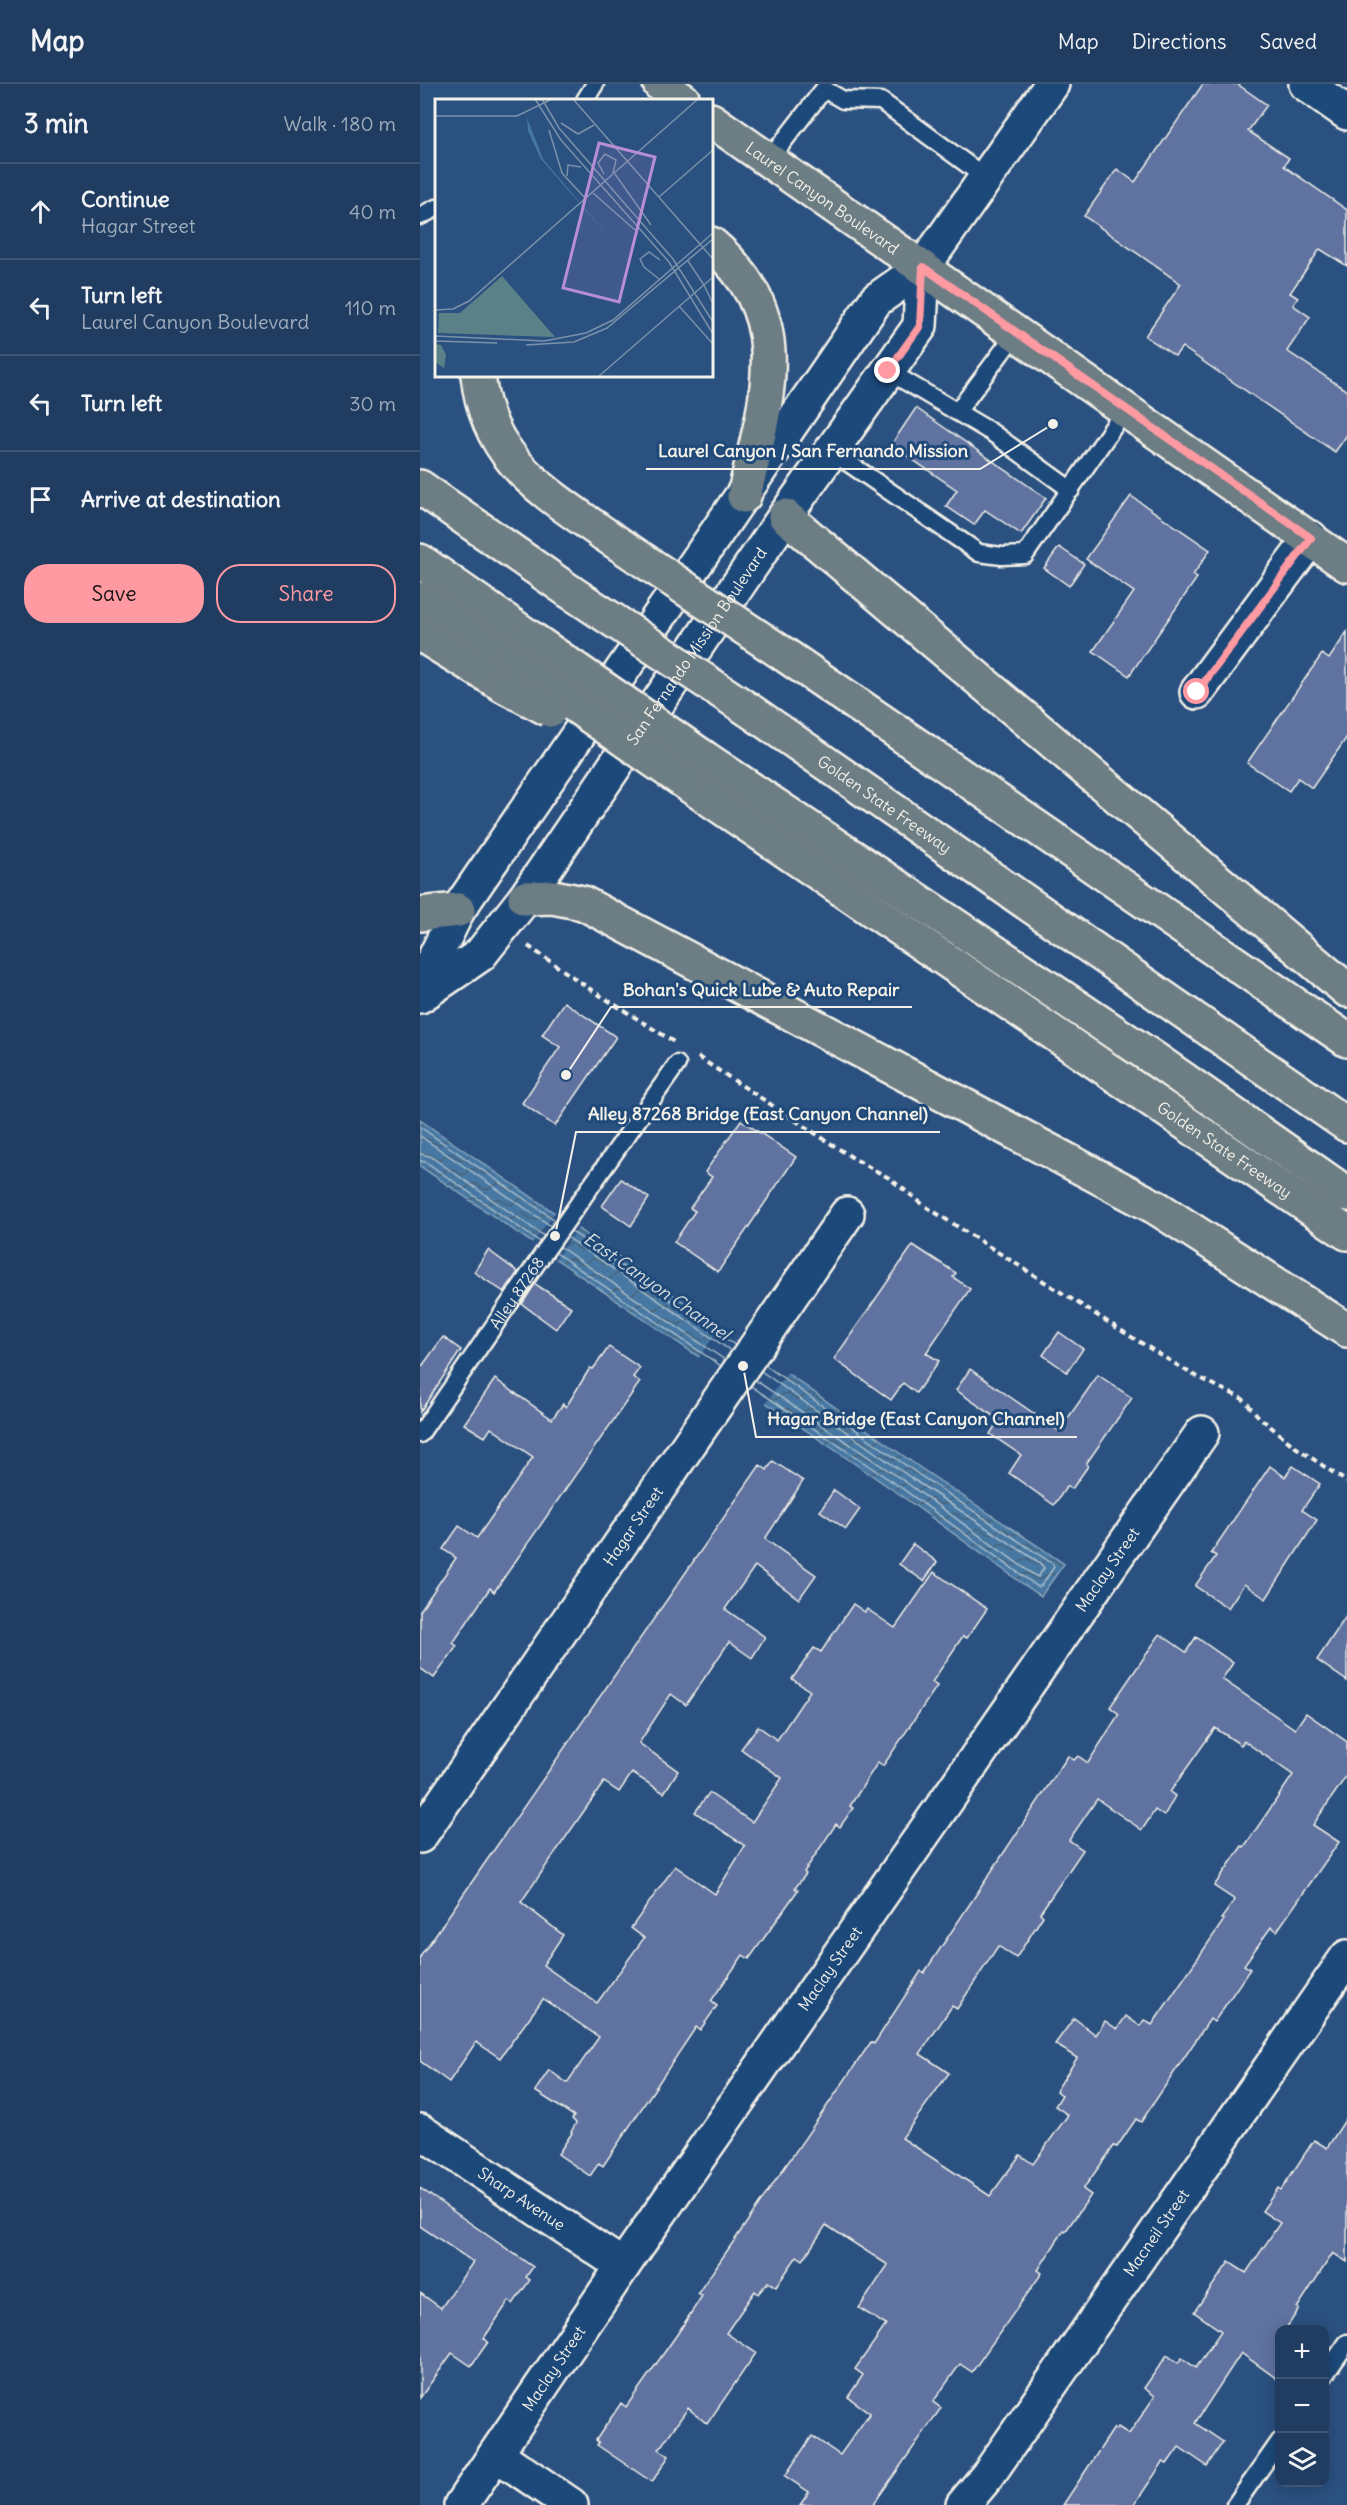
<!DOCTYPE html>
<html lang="en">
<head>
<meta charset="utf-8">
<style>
	:root { --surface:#203d61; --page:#2d486a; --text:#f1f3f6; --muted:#a2aebd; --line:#3d5676; --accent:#ff9aa2 }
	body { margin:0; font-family:Delius,sans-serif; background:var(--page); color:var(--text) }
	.controls { position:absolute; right:18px; bottom:18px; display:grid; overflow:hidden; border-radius:12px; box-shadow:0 3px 15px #0003 }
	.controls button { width:54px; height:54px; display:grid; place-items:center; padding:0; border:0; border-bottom:2px solid var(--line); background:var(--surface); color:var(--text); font:30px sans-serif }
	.stop { position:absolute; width:18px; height:18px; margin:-14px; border:4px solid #ff9aa2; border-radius:50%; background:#fff }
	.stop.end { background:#ff9aa2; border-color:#fff; box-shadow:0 2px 6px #0008 }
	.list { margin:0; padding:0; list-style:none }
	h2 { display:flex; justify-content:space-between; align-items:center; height:78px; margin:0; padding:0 24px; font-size:26px }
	h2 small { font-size:20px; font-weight:400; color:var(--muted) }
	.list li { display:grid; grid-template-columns:39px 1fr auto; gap:18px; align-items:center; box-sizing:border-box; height:96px; padding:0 24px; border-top:2px solid var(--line) }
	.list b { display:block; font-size:22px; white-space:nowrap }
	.list p { margin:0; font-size:20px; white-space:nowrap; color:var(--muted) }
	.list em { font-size:20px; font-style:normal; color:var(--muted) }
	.actions { display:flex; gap:12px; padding:18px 24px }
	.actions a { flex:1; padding:14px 0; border:2px solid var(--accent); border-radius:24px; text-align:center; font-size:21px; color:var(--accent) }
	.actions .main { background:var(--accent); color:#111 }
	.icon { flex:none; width:33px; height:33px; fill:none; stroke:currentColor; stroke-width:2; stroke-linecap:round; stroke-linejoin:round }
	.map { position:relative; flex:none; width:927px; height:2421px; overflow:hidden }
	header { display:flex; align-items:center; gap:36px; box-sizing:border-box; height:84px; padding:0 30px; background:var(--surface); border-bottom:2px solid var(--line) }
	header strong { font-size:28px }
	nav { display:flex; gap:33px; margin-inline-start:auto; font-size:21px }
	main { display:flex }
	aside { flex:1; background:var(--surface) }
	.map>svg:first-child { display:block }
	.water { fill:url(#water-waves); stroke:#8ca8bf; stroke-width:1.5 }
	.pier { fill:#2b5181 }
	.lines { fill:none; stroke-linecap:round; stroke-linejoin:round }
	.shore { stroke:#aec1cc; stroke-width:1.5 }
	.building { fill:#5f72a0; stroke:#f4f1e8; stroke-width:1.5; fill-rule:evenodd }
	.lane-casing { stroke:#f4f1e8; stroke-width:21 }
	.street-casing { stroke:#f4f1e8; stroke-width:38 }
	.secondary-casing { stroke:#f4f1e8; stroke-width:38 }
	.primary-casing { stroke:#f4f1e8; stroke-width:38 }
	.highway-casing { stroke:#f4f1e8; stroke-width:38 }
	.path { stroke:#f4f1e8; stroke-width:4; stroke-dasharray:6 4.5; stroke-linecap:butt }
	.lane { stroke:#1f4a7a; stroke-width:16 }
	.street { stroke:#1f4a7a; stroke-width:33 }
	.secondary { stroke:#1f4a7a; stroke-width:33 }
	.primary { stroke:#6d7d84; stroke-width:33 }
	.highway { stroke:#6d7d84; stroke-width:33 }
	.highway-bridge-casing { stroke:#f4f1e8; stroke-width:38; stroke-linecap:butt }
	.highway-bridge { stroke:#6d7d84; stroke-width:33 }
	.route { stroke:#ff9aa2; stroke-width:8 }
	.labels { text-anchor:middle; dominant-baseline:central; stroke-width:6; stroke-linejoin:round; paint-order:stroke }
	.street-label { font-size:16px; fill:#f4f1e8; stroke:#1f4a7a }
	.water-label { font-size:18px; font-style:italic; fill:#dadfde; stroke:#1f4a7a }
	.inset-road { fill:none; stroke:#7b91aa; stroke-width:1.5 }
	.view { fill:#b88ed4; fill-opacity:0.15; stroke:#b88ed4; stroke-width:3 }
	.inset-edge { fill:none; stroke:#f4f1e8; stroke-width:3 }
	.leader { fill:none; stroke:#f4f1e8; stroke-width:2 }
	.callout-dot { fill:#f4f1e8; stroke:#1f4a7a; stroke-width:2 }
	.callout-label { font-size:18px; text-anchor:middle; font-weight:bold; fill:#f4f1e8; stroke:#1f4a7a; stroke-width:6; stroke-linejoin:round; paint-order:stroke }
</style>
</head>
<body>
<header>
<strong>Map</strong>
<nav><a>Map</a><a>Directions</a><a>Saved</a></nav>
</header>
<main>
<aside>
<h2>3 min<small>Walk · 180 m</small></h2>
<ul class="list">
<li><svg class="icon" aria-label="ahead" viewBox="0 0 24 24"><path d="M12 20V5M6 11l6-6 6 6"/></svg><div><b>Continue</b><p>Hagar Street</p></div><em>40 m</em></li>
<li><svg class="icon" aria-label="left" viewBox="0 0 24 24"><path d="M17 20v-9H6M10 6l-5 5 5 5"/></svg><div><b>Turn left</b><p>Laurel Canyon Boulevard</p></div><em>110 m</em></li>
<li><svg class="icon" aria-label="left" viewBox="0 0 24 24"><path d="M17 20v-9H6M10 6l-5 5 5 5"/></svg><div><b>Turn left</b></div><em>30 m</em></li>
<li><svg class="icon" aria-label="arrive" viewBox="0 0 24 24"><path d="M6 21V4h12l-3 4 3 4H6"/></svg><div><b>Arrive at destination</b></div></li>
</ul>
<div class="actions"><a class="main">Save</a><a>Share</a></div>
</aside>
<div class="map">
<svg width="927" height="2421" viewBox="0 0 927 2421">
	<defs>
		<pattern id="water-waves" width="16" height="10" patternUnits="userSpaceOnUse" patternTransform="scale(1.5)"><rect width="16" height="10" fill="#4678a3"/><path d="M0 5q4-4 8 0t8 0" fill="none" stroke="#476279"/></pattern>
	</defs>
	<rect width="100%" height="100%" fill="#2b5181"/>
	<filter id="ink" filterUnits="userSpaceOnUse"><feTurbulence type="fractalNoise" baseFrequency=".0167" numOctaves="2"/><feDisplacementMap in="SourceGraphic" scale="12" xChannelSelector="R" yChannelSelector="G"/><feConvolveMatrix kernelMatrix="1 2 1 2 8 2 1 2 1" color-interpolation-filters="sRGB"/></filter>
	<g filter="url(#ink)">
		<polygon class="water" points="0,1036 370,1291 502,1385 627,1468 644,1480 621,1512 603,1500 479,1410 0,1082"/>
		<g class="pier">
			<polygon points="136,1127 159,1143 134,1177 111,1161"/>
			<polygon points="301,1242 368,1288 344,1322 277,1276"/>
		</g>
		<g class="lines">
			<g class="shore">
				<polyline points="0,1043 135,1136"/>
				<polyline points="0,1052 131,1142"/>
				<polyline points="0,1070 10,1072 124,1152"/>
				<polyline points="0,1077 6,1078 120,1158"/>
				<polyline points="151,1147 315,1261"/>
				<polyline points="147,1153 311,1267"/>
				<polyline points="140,1163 305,1276"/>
				<polyline points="136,1169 301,1282"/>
				<polyline points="335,1296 487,1399 611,1489 618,1493 624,1484 620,1479 494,1396 341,1287"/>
				<polyline points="331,1302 483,1405 618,1503 621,1502 634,1483 633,1480 498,1390 345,1281"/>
			</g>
		</g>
		<g class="building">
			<polygon points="783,0 817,0 847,21 828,47 869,74 864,82 927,126 927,182 900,165 870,209 878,214 873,221 890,233 867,267 927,307 927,351 915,368 762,263 755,272 725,252 761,200 664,132 697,85 715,98"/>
			<polygon points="496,324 626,414 601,450 565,426 554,441 526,422 537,406 471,361"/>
			<polygon points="711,412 790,466 773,491 777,494 709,592 673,567 714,508 666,475"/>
			<polygon points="639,463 664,480 649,502 624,484"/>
			<polygon points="927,548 927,653 892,704 878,694 869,707 827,679 902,570 909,575"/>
			<polygon points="144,918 196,953 135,1042 102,1019 140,963 122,951"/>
			<polygon points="321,1036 376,1073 298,1188 254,1158 275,1127 270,1124 292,1093 285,1088"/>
			<polygon points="201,1095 229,1114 211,1142 182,1122"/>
			<polygon points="493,1161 536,1189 533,1193 550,1205 506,1269 519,1277 496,1309 483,1299 471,1316 414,1275"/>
			<polygon points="68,1166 98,1188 84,1208 54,1188"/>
			<polygon points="115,1200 151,1223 136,1245 102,1220"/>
			<polygon points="639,1248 663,1265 647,1288 623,1271"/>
			<polygon points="23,1253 41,1266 0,1328 0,1285"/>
			<polygon points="189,1263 220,1284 213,1293 220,1298 74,1508 70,1504 33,1559 37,1562 14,1594 0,1584 0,1527 36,1474 23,1465 39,1442 57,1454 113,1373 71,1344 65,1353 44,1340 75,1295 132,1335 143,1320 146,1323 170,1284 173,1285"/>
			<polygon points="550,1285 639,1347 678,1291 712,1314 666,1380 668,1382 652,1405 647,1402 634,1421 589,1389 601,1371 570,1350 579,1336 536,1306"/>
			<polygon points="353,1377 383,1397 345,1455 396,1491 379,1515 335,1482 305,1525 345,1553 332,1574 309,1558 266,1621 251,1610 219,1659 258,1687 244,1709 212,1689 199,1708 184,1698 101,1818 143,1851 123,1881 177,1919 224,1854 211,1844 255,1782 295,1810 325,1762 275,1728 289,1709 332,1738 362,1694 321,1665 338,1642 357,1656 390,1607 372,1595 394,1564 401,1568 433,1520 445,1528 447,1525 475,1544 514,1488 567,1525 547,1554 543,1552 512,1598 517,1602 463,1682 458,1678 430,1722 433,1724 420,1743 416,1740 384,1788 386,1790 375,1804 378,1806 359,1833 329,1875 323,1871 291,1917 297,1922 280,1946 276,1943 183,2082 179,2079 170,2092 138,2070 152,2049 151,2048 156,2039 152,2035 154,2032 115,2007 129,1986 147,1999 179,1953 123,1915 80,1974 56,1958 29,1998 0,1977 0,1873 340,1381 347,1386"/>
			<polygon points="850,1382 865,1393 873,1382 900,1400 882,1426 897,1436 846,1515 824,1500 808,1524 775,1502 796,1472 791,1469"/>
			<polygon points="414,1406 440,1425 426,1445 400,1427"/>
			<polygon points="493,1460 517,1478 504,1497 479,1480"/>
			<polygon points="927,1531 927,1597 897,1576"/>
			<path d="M740,1550L766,1568L776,1553L813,1579L802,1595L875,1645L886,1629L927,1658V1691L893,1741L919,1758L857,1847L851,1843L824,1881L830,1885L794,1938L790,1935L721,2038L716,2035L697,2063L694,2062L663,2105L671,2111L645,2148L644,2146L618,2186L622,2189L552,2288L540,2280L513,2318L521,2324L453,2421H380L389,2408L365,2392L392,2352L420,2371L450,2329L428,2313L443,2291L435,2285L466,2241L439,2224L468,2181L406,2141L383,2176L377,2172L356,2203L348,2198L338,2210L335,2207L306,2249L336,2269L287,2340L268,2324L239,2365L249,2372L232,2398L177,2361L179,2359L176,2356L201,2319L206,2323L258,2249L282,2212L278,2209L451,1958L454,1960L501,1887L504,1889L648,1672L654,1676L658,1672L668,1679L699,1630L690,1623ZM795,1644L821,1661L824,1657L873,1691L824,1763L822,1762L794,1802L815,1816L801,1835L804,1836L732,1941L724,1936L720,1942L706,1932L697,1945L685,1937L676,1951L654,1934L635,1960L657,1974L636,2007L642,2011L635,2022L648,2031L613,2080L600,2071L570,2112L482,2054L529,1989L500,1970L532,1922L537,1925L578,1862L596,1874L623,1832L620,1829L663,1766L649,1756L677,1715L722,1746L735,1726L744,1732L755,1712L750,1708Z"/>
			<polygon points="927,2033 927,2178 913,2169 877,2224 879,2225 865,2246 860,2246 860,2297 821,2269 775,2339 803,2358 787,2382 759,2363 747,2380 743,2378 714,2421 643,2421 694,2344 696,2346 698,2343 709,2350 735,2312 724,2304 747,2271 758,2279 762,2274 776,2284 801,2247 774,2228 809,2178 826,2189 860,2139 842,2127 858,2104 861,2106 894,2056 907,2064"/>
			<polygon points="0,2104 113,2183 106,2193 110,2196 93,2220 89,2217 64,2254 68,2258 51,2282 32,2269 0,2314 0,2209 21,2224 53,2178 0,2142"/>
		</g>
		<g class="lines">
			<g class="lane-casing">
				<g id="lane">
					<polyline points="165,16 175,0"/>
					<polyline points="349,76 404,5 423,16 461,17 566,94"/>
					<polyline points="0,132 16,124"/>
					<polyline points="468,287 571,348 651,406"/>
					<polyline points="537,328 596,249"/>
					<polyline points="411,367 559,469 582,472 605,471 705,326"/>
					<path id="s1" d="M0,1350L123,1170L257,980"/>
					<polyline points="904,2292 927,2259"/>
					<polyline points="815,2421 860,2357"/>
				</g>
			</g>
			<g class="street-casing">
				<g id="street">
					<polyline points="886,0 927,29"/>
					<polyline points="777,608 891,454"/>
					<path id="s2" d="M0,1752L427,1130"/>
					<path id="s3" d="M0,2047L203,2182"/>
					<polyline points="76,2370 151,2421"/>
					<path id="s4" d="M41,2421L203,2182L782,1349"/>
					<path id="s5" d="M543,2421L568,2391L927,1873"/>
				</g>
			</g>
			<g class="secondary-casing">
				<g id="secondary">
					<polyline points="0,904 38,826 456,216 503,183 632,0"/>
					<path id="s6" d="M0,912L60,871L105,814L365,432L500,242L503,183"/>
				</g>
			</g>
			<g class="primary-casing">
				<g id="primary">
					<polyline points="240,0 263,16"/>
					<path id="s7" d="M291,36L927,481"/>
				</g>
			</g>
			<g class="highway-casing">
				<g id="highway">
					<path d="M291,160C378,232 346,318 324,412"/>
					<path d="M58,291C67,375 122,406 184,450"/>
					<polyline points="0,403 149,507"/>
					<polyline points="365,432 927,906"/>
					<polyline points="0,477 109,553"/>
					<polyline points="0,515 91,577"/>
					<polyline points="0,550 83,601"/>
					<polyline points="365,571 927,956"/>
					<path id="s8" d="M329,626L927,1041"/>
					<polyline points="286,675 736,976 927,1110"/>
					<path id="s9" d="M269,701L927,1149"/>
					<polyline points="105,814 133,813 163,819 737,1124 927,1246"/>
					<polyline points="0,830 38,826"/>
				</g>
			</g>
			<g class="path">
				<polyline points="108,862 170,905 254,958"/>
				<polyline points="278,973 433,1074 469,1094 505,1122 710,1252 770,1289 823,1315 839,1333 874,1362 927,1398"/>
			</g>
			<use href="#lane" class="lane"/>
			<use href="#street" class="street"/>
			<use href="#secondary" class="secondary"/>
			<use href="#primary" class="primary"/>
			<use href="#highway" class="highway"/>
			<g class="highway-bridge-casing">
				<g id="highway-bridge">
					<polyline points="184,450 365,571"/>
					<polyline points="149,507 329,626"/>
					<polyline points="109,553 286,675"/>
					<polyline points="91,577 269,701"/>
					<polyline points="83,601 130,626"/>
				</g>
			</g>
			<use href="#highway-bridge" class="highway-bridge"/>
		</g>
	</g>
	<g class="lines" filter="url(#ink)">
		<polyline class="route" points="468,287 500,242 503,183 891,454 777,608"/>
	</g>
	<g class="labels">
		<g class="street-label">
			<text stroke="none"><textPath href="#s7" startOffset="136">Laurel Canyon Boulevard</textPath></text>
			<text stroke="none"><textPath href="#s6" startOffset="450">San Fernando Mission Boulevard</textPath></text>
			<text stroke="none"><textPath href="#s8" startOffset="165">Golden State Freeway</textPath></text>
			<text stroke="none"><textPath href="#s9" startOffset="648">Golden State Freeway</textPath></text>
			<text stroke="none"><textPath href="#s1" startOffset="171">Alley 87268</textPath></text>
			<text stroke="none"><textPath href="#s2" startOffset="376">Hagar Street</textPath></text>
			<text stroke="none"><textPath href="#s4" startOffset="1137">Maclay Street</textPath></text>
			<text stroke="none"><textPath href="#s4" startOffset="651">Maclay Street</textPath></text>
			<text stroke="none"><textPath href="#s3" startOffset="122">Sharp Avenue</textPath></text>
			<text stroke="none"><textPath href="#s5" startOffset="334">Macneil Street</textPath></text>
			<text stroke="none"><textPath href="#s4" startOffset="165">Maclay Street</textPath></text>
		</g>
		<g class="water-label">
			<text transform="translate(237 1202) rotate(35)">East Canyon Channel</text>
		</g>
	</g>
	<g transform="translate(15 15)">
		<rect width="278" height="278" fill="#2b5181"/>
		<path d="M0,245L6,246L11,256L9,269L0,263Z" fill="#598187"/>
		<path d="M67,177L120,238L3,234L4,214H25Z" fill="#598187"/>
		<path d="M92,19L108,60L179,144L106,60L93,32Z" fill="#4678a3"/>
		<path class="inset-road" d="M100,0L126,41L234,163L278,235M107,0L124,29L238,160L278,223M138,0L278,160M0,17H82L117,0M126,24L143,35L159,26M114,31L127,74L150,99M169,75L163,64L170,55L181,61L178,74M180,75L216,126M132,77L133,66L146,68M158,94L200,131M224,98L278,51M253,162L269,186M224,180L209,168L205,160L214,153L225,161M269,186L278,205M244,207L278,245M0,211L18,210L34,202L263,0M0,237L109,242L151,234L178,221L278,134M0,242L62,244M91,246L139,243L172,229L278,140M164,277L278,178"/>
		<path class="view" d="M164,44L220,58L184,203L128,189Z"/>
		<rect width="278" height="278" class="inset-edge"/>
	</g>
	<path class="leader" d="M633 340L560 385H226M146 991L191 923H492M135 1152L156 1048H520M323 1282L336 1353H657"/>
	<g class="callout-dot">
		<circle cx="633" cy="340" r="6"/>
		<circle cx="146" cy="991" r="6"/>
		<circle cx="135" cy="1152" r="6"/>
		<circle cx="323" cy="1282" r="6"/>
	</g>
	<g class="callout-label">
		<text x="393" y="373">Laurel Canyon / San Fernando Mission</text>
		<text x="341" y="912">Bohan's Quick Lube &amp; Auto Repair</text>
		<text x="338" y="1036">Alley 87268 Bridge (East Canyon Channel)</text>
		<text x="496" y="1341">Hagar Bridge (East Canyon Channel)</text>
	</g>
</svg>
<div class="controls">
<button>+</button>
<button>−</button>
<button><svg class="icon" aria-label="layers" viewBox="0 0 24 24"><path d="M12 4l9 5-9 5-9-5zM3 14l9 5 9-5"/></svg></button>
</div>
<div class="stop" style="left:777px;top:608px"></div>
<div class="stop end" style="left:468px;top:287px"></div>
</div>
</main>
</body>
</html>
